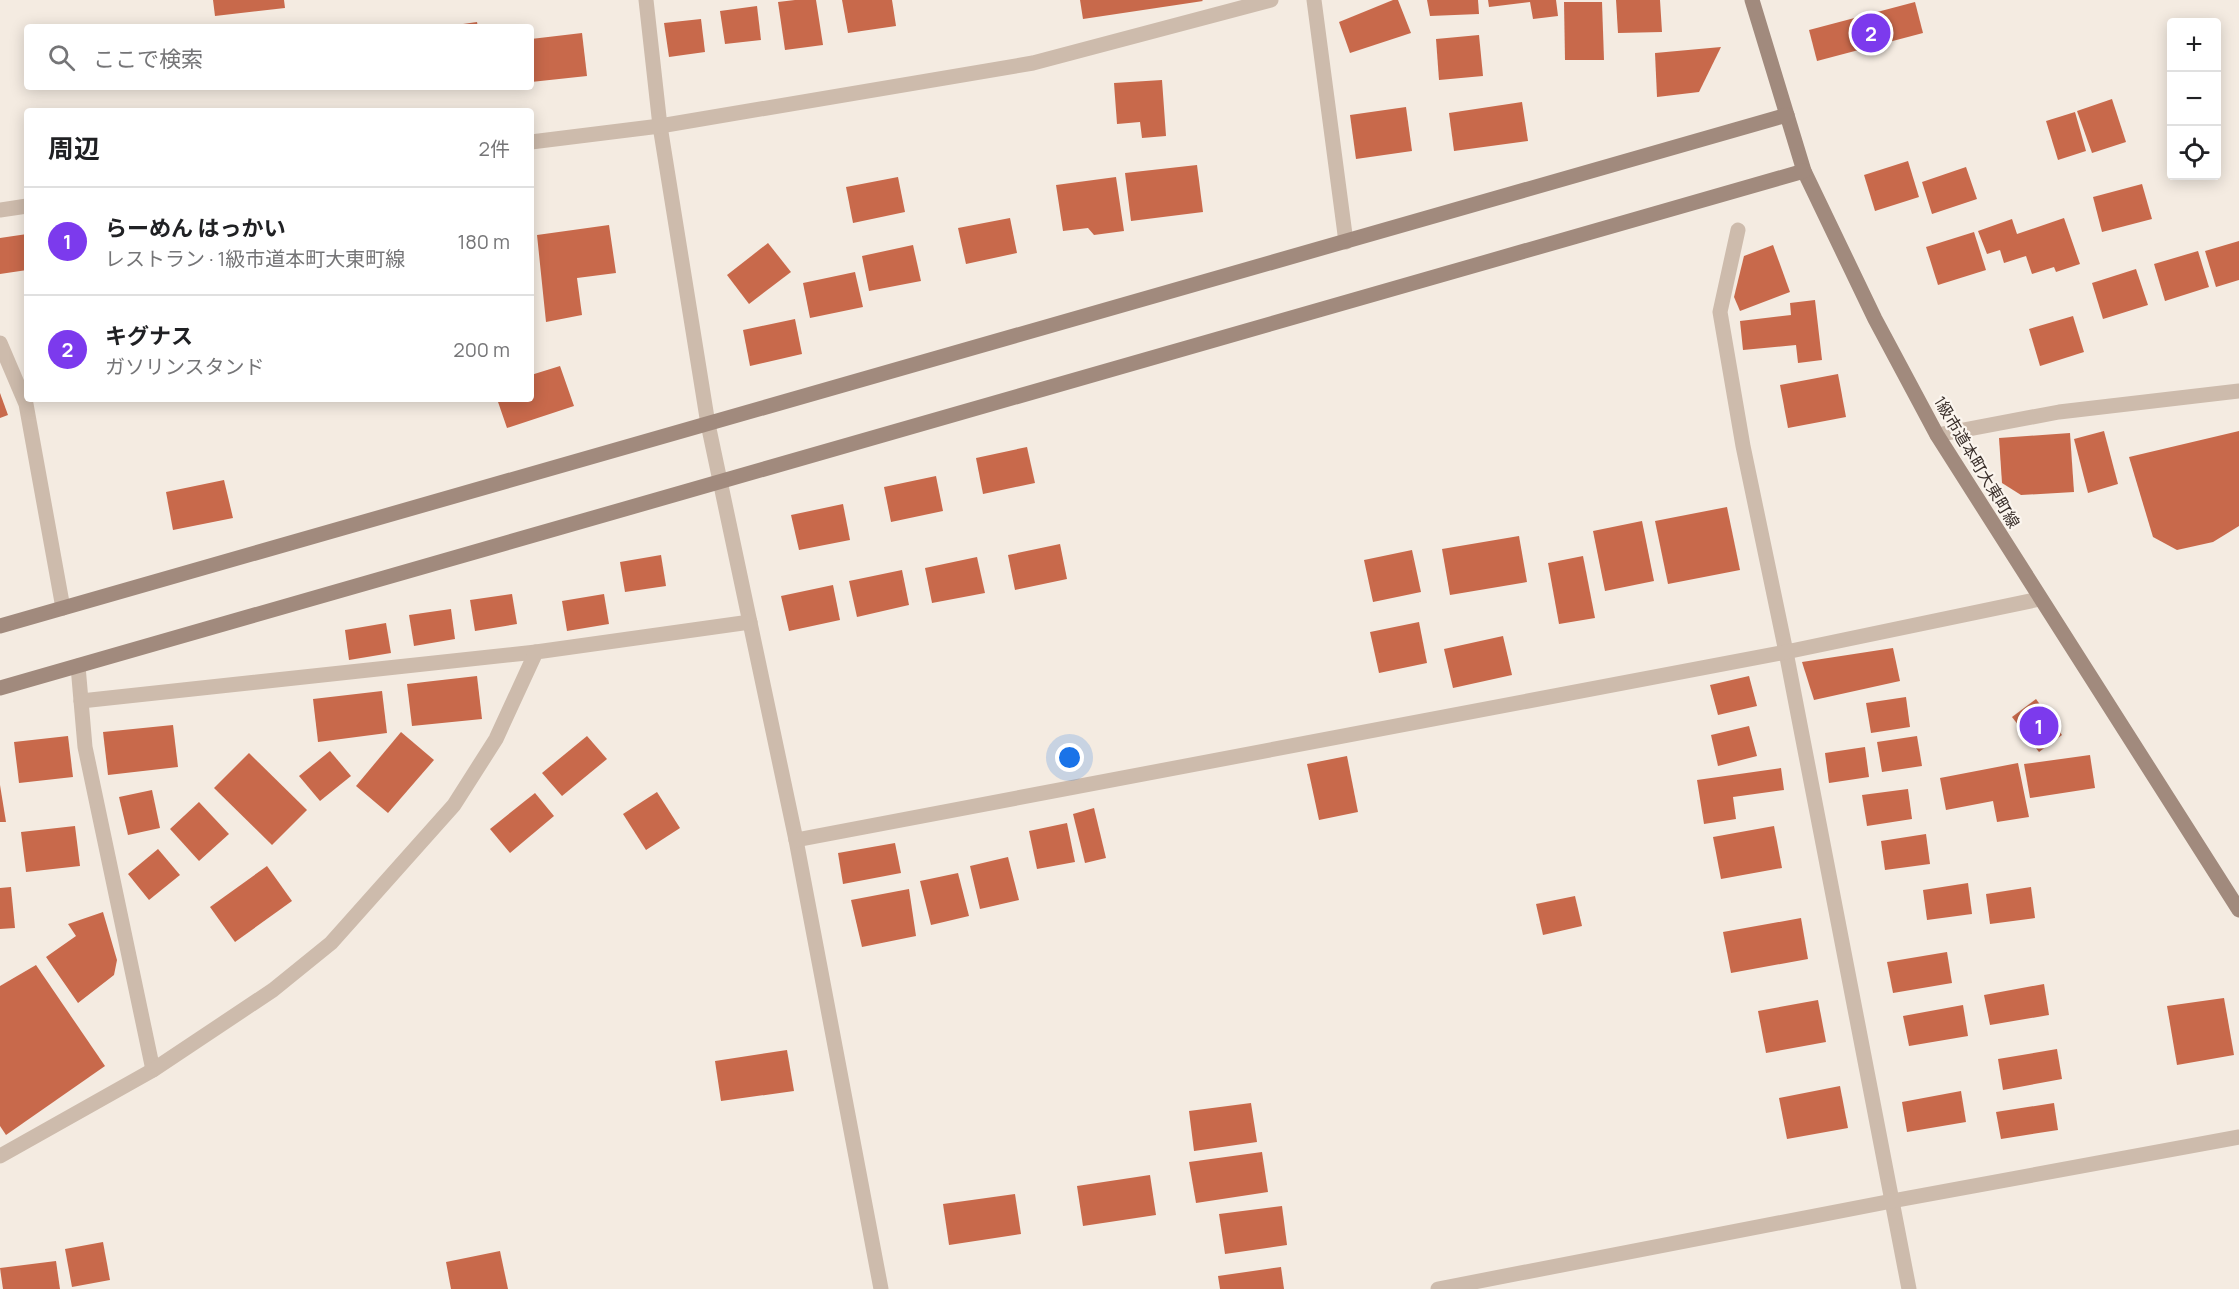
<!DOCTYPE html>
<html lang="ja">
<head>
<meta charset="utf-8">
<style>
	:root { --surface:#fff; --page:#f2f2f2; --text:#202124; --muted:#757577; --line:#e0e0e0; --accent:#7c3aed }
	body { margin:0; font-family:Manrope,"Noto Sans JP",sans-serif; background:var(--page); color:var(--text) }
	.controls { position:absolute; right:18px; top:18px; display:grid; overflow:hidden; border-radius:6px; box-shadow:0 3px 15px #0003 }
	.controls button { width:54px; height:54px; display:grid; place-items:center; padding:0; border:0; border-bottom:2px solid var(--line); background:var(--surface); color:var(--text); font:30px sans-serif }
	.you { position:absolute; left:1070px; top:758px; width:21px; height:21px; margin:-15px; border:4px solid #fff; border-radius:50%; background:#1a73e8; box-shadow:0 0 0 9px #1a73e833 }
	.badge { display:grid; place-items:center; width:39px; height:39px; border-radius:50%; background:var(--accent); color:#fff; font-size:20px; font-weight:700 }
	.pin { position:absolute; translate:-50% -50%; border:3px solid #fff; box-shadow:0 2px 6px #0006 }
	.list { margin:0; padding:0; list-style:none }
	h2 { display:flex; justify-content:space-between; align-items:center; height:78px; margin:0; padding:0 24px; font-size:26px }
	h2 small { font-size:20px; font-weight:400; color:var(--muted) }
	.list li { display:grid; grid-template-columns:39px 1fr auto; gap:18px; align-items:center; box-sizing:border-box; height:108px; padding:0 24px; border-top:2px solid var(--line) }
	.list b { display:block; font-size:22px; white-space:nowrap }
	.list p { margin:0; font-size:20px; white-space:nowrap; color:var(--muted) }
	.list em { font-size:20px; font-style:normal; color:var(--muted) }
	.icon { flex:none; width:33px; height:33px; fill:none; stroke:currentColor; stroke-width:2; stroke-linecap:round; stroke-linejoin:round }
	.map { position:relative; flex:none; width:2239px; height:1289px; overflow:hidden }
	.search { position:absolute; background:var(--surface); box-shadow:0 3px 15px #0003; left:24px; top:24px; width:510px; height:66px; display:flex; align-items:center; gap:15px; box-sizing:border-box; padding:0 21px; border-radius:6px; color:var(--muted); font-size:22px }
	.panel { position:absolute; background:var(--surface); box-shadow:0 3px 15px #0003; left:24px; top:108px; width:510px; height:294px; border-radius:6px }
	.map>svg:first-child { display:block }
	.building { fill:#c8694b }
	.lines { fill:none; stroke-linecap:round; stroke-linejoin:round }
	.lane { stroke:#cdbbac; stroke-width:15 }
	.street { stroke:#cdbbac; stroke-width:15 }
	.secondary { stroke:#a18a7d; stroke-width:15 }
	.labels { text-anchor:middle; dominant-baseline:central; stroke-width:4.5; stroke-linejoin:round; paint-order:stroke }
	.street-label { font-size:16px; fill:#3b302b; stroke:#fbf5ee }
</style>
</head>
<body>
<div class="map">
<svg width="2239" height="1289" viewBox="0 0 2239 1289">
	<rect width="100%" height="100%" fill="#f4ebe1"/>
	<g class="building">
		<polygon points="213,0 284,0 285,8 215,16"/>
		<polygon points="795,0 816,0 823,45 785,50 778,2"/>
		<polygon points="842,0 892,0 896,26 848,33"/>
		<polygon points="1080,0 1202,0 1203,1 1083,19"/>
		<polygon points="1393,0 1398,0 1411,33 1350,53 1339,22"/>
		<polygon points="1427,0 1478,0 1479,14 1430,16"/>
		<polygon points="1488,0 1556,0 1558,16 1533,19 1530,2 1489,7"/>
		<polygon points="1616,0 1660,0 1662,32 1618,33"/>
		<polygon points="1564,2 1602,2 1604,60 1565,60"/>
		<polygon points="1915,2 1923,33 1817,61 1809,30"/>
		<polygon points="757,6 761,40 725,44 720,11"/>
		<polygon points="701,19 705,52 669,57 664,23"/>
		<polygon points="477,22 478,27 449,27 449,26"/>
		<polygon points="582,33 587,76 531,82 531,39"/>
		<polygon points="1479,35 1483,76 1439,80 1436,39"/>
		<polygon points="1721,47 1699,92 1657,97 1655,53"/>
		<polygon points="1162,80 1166,136 1142,138 1140,122 1117,124 1114,83"/>
		<polygon points="2112,99 2126,142 2092,153 2077,111"/>
		<polygon points="1522,102 1528,141 1454,151 1449,113"/>
		<polygon points="1406,107 1412,151 1356,159 1350,115"/>
		<polygon points="2075,112 2086,151 2058,160 2046,121"/>
		<polygon points="1908,161 1919,197 1875,211 1864,175"/>
		<polygon points="1197,165 1203,212 1131,221 1125,173"/>
		<polygon points="1966,167 1977,199 1932,214 1922,182"/>
		<polygon points="898,177 905,212 853,223 846,187"/>
		<polygon points="1116,177 1124,231 1094,235 1088,228 1063,231 1056,185"/>
		<polygon points="2142,184 2152,219 2102,232 2093,197"/>
		<polygon points="1010,218 1017,253 966,264 958,228"/>
		<polygon points="2064,218 2080,264 2056,272 2054,267 2032,274 2026,256 2004,263 2000,250 1987,254 1978,231 2012,219 2017,234"/>
		<polygon points="609,225 616,273 577,278 582,315 546,322 537,235"/>
		<polygon points="1974,232 1986,270 1938,285 1926,247"/>
		<polygon points="27,234 27,270 0,274 0,238"/>
		<polygon points="2239,241 2239,280 2216,287 2205,251"/>
		<polygon points="768,243 791,272 749,304 727,275"/>
		<polygon points="913,245 921,281 869,291 862,256"/>
		<polygon points="1773,245 1790,292 1740,311 1734,297 1744,256"/>
		<polygon points="2198,251 2209,287 2165,301 2154,264"/>
		<polygon points="2136,269 2148,305 2103,319 2092,283"/>
		<polygon points="855,272 863,307 810,318 803,283"/>
		<polygon points="1815,300 1822,360 1798,363 1796,345 1743,350 1740,321 1791,315 1790,303"/>
		<polygon points="2073,316 2084,352 2040,366 2029,329"/>
		<polygon points="795,319 802,354 750,366 743,330"/>
		<polygon points="560,366 574,406 507,428 497,399 531,399 531,375"/>
		<polygon points="1838,374 1846,417 1788,428 1780,385"/>
		<polygon points="0,393 8,415 0,418"/>
		<polygon points="2104,431 2118,484 2088,493 2074,439"/>
		<polygon points="2239,431 2239,526 2213,542 2177,550 2153,537 2129,457"/>
		<polygon points="2070,433 2074,492 2021,495 2002,483 1999,438"/>
		<polygon points="1027,447 1035,483 983,494 976,458"/>
		<polygon points="936,476 943,511 891,522 884,487"/>
		<polygon points="224,480 233,518 173,530 166,492"/>
		<polygon points="843,504 850,540 799,550 791,515"/>
		<polygon points="1727,507 1740,570 1668,584 1655,521"/>
		<polygon points="1642,521 1654,581 1605,591 1593,531"/>
		<polygon points="1519,536 1527,582 1450,595 1442,549"/>
		<polygon points="1060,544 1067,579 1015,590 1008,555"/>
		<polygon points="1412,550 1421,592 1373,602 1364,560"/>
		<polygon points="661,555 666,586 625,592 620,562"/>
		<polygon points="1583,556 1595,618 1559,624 1548,563"/>
		<polygon points="977,557 985,593 932,603 925,568"/>
		<polygon points="902,570 909,605 857,617 849,581"/>
		<polygon points="833,585 840,620 789,631 781,596"/>
		<polygon points="512,594 517,624 475,631 470,600"/>
		<polygon points="604,594 609,624 567,631 562,601"/>
		<polygon points="451,609 455,639 414,646 409,615"/>
		<polygon points="1419,622 1427,663 1379,673 1370,632"/>
		<polygon points="386,623 391,653 349,660 345,630"/>
		<polygon points="1503,636 1512,675 1453,688 1444,649"/>
		<polygon points="1893,648 1900,681 1814,700 1802,662"/>
		<polygon points="477,676 482,719 412,726 407,684"/>
		<polygon points="1749,676 1757,706 1718,715 1710,685"/>
		<polygon points="382,691 387,733 318,742 313,699"/>
		<polygon points="1906,697 1910,727 1871,733 1866,703"/>
		<polygon points="2036,699 2062,735 2039,752 2012,717"/>
		<polygon points="173,725 178,767 108,775 103,732"/>
		<polygon points="1749,726 1757,756 1718,766 1711,735"/>
		<polygon points="401,732 434,760 388,813 356,786"/>
		<polygon points="68,736 73,777 19,783 14,742"/>
		<polygon points="587,736 607,759 562,796 542,773"/>
		<polygon points="1917,736 1922,766 1882,772 1877,742"/>
		<polygon points="1865,747 1869,777 1829,783 1825,753"/>
		<polygon points="330,751 351,776 320,801 299,776"/>
		<polygon points="249,753 307,810 272,845 214,788"/>
		<polygon points="2090,755 2095,788 2030,798 2024,764"/>
		<polygon points="1347,756 1358,812 1319,820 1307,764"/>
		<polygon points="2018,763 2029,817 1997,822 1993,801 1946,810 1940,778"/>
		<polygon points="1781,768 1784,790 1733,797 1736,819 1704,824 1697,780"/>
		<polygon points="0,785 6,822 0,822"/>
		<polygon points="1908,789 1912,819 1867,826 1862,795"/>
		<polygon points="152,790 160,828 128,835 119,797"/>
		<polygon points="657,792 680,828 646,850 623,814"/>
		<polygon points="535,793 554,816 510,853 490,829"/>
		<polygon points="199,802 229,834 199,861 170,829"/>
		<polygon points="1094,808 1106,858 1085,863 1073,814"/>
		<polygon points="1067,823 1075,862 1037,869 1029,831"/>
		<polygon points="75,826 80,866 26,872 21,832"/>
		<polygon points="1774,826 1782,868 1721,879 1713,837"/>
		<polygon points="1926,834 1930,864 1885,870 1881,841"/>
		<polygon points="895,843 901,873 843,884 838,853"/>
		<polygon points="158,849 180,875 149,900 128,874"/>
		<polygon points="1008,857 1019,900 980,909 970,866"/>
		<polygon points="267,866 292,901 235,942 210,907"/>
		<polygon points="958,873 969,916 931,925 920,881"/>
		<polygon points="1968,883 1972,914 1927,920 1923,890"/>
		<polygon points="11,887 15,928 0,929 0,888"/>
		<polygon points="2031,887 2035,918 1990,924 1986,894"/>
		<polygon points="909,889 916,936 862,947 851,900"/>
		<polygon points="1575,896 1582,926 1543,935 1536,904"/>
		<polygon points="103,912 117,960 114,975 78,1003 46,957 76,936 68,924"/>
		<polygon points="1801,918 1808,959 1731,973 1723,932"/>
		<polygon points="1947,952 1952,983 1893,993 1887,962"/>
		<polygon points="36,965 105,1066 6,1135 0,1126 0,986"/>
		<polygon points="2044,984 2049,1015 1990,1025 1984,995"/>
		<polygon points="2224,998 2234,1055 2177,1065 2167,1006"/>
		<polygon points="1818,1000 1826,1042 1766,1053 1758,1011"/>
		<polygon points="1963,1005 1968,1036 1909,1046 1903,1016"/>
		<polygon points="2057,1049 2062,1079 2003,1090 1998,1059"/>
		<polygon points="787,1050 794,1091 721,1101 715,1061"/>
		<polygon points="1840,1086 1848,1128 1787,1139 1779,1098"/>
		<polygon points="1961,1091 1966,1122 1907,1132 1902,1102"/>
		<polygon points="1251,1103 1257,1142 1194,1151 1189,1111"/>
		<polygon points="2054,1103 2058,1130 2001,1139 1996,1112"/>
		<polygon points="1262,1152 1268,1192 1196,1203 1189,1162"/>
		<polygon points="1150,1175 1156,1215 1083,1226 1077,1186"/>
		<polygon points="1015,1194 1021,1234 949,1245 943,1204"/>
		<polygon points="1282,1206 1287,1245 1225,1254 1219,1214"/>
		<polygon points="103,1242 110,1280 72,1287 65,1249"/>
		<polygon points="500,1251 508,1289 451,1289 446,1262"/>
		<polygon points="56,1261 60,1289 3,1289 0,1268"/>
		<polygon points="1281,1267 1284,1289 1220,1289 1218,1276"/>
	</g>
	<g class="lines">
		<g class="lane">
			<polyline points="78,666 85,747 153,1070"/>
			<polyline points="81,701 536,652"/>
		</g>
		<g class="street">
			<polyline points="646,0 660,126 708,424 796,840 881,1289"/>
			<polyline points="1314,0 1346,242"/>
			<polyline points="531,142 660,126 1033,63 1271,0"/>
			<polyline points="0,210 27,206"/>
			<polyline points="1738,230 1720,312 1743,446 1786,652 1909,1289"/>
			<polyline points="0,343 26,404 63,608"/>
			<polyline points="1937,435 2059,412 2239,391"/>
			<polyline points="796,840 1786,652 2040,599"/>
			<polyline points="0,1156 153,1070 273,990 331,943 454,805 496,739 536,652 750,622"/>
			<polyline points="1438,1289 1892,1201 2239,1137"/>
		</g>
		<g class="secondary">
			<polyline points="1752,0 1804,171 1875,319 1937,435 2239,910"/>
			<polyline points="0,626 1787,115"/>
			<polyline points="0,688 1804,171"/>
		</g>
	</g>
	<g class="labels">
		<g class="street-label">
			<text transform="translate(1977 462) rotate(59)">1級市道本町大東町線</text>
		</g>
	</g>
</svg>
<div class="controls">
<button>+</button>
<button>−</button>
<button><svg class="icon" aria-label="locate" viewBox="0 0 24 24"><circle cx="12" cy="12" r="6"/><path d="M12 2v4M12 18v4M2 12h4M18 12h4"/></svg></button>
</div>
<div class="you"></div>
<div class="pin badge" style="left:2039px;top:726px">1</div>
<div class="pin badge" style="left:1871px;top:33px">2</div>
<div class="search"><svg class="icon" aria-label="search" viewBox="0 0 24 24"><circle cx="10" cy="10" r="6"/><path d="M15 15l6 6"/></svg>ここで検索</div>
<section class="panel">
<h2>周辺<small>2件</small></h2>
<ul class="list">
<li><span class="badge">1</span><div><b>らーめん はっかい</b><p>レストラン · 1級市道本町大東町線</p></div><em>180 m</em></li>
<li><span class="badge">2</span><div><b>キグナス</b><p>ガソリンスタンド</p></div><em>200 m</em></li>
</ul>
</section>
</div>
</body>
</html>
